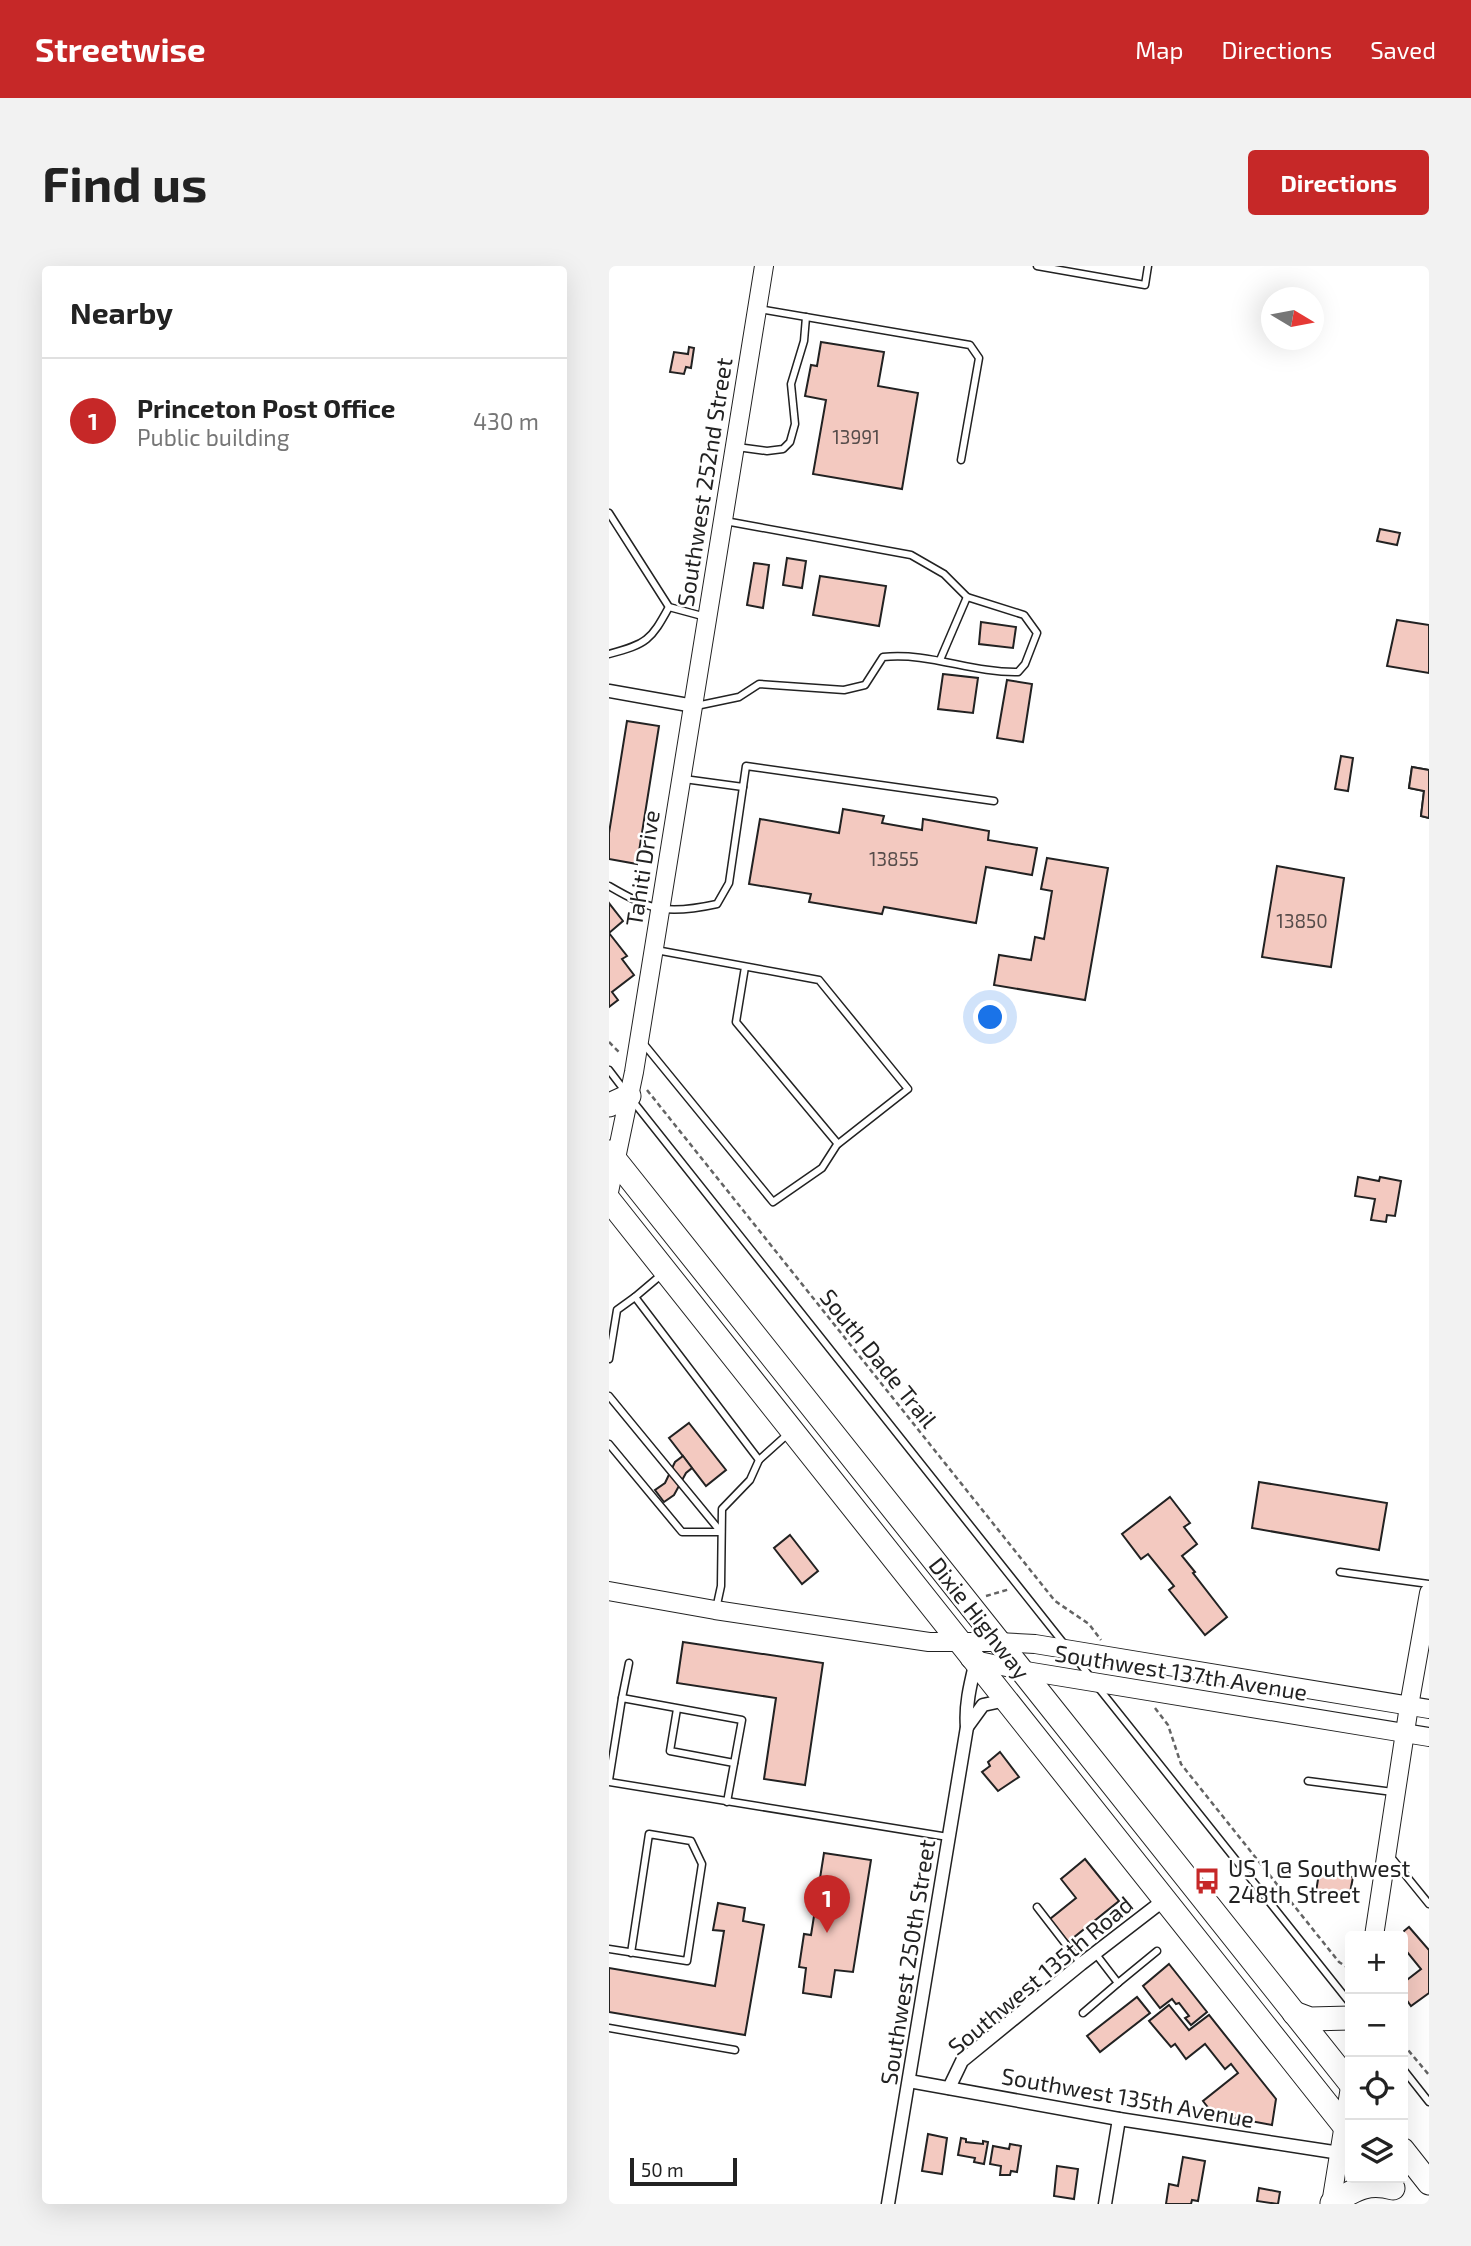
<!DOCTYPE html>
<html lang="en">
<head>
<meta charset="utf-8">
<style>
	:root { --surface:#fff; --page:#f2f2f2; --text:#222; --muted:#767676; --line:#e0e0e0; --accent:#c62828 }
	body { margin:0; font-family:"Exo 2",sans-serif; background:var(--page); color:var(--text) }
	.controls { position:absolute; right:21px; bottom:21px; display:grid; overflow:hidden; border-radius:7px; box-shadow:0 7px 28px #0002 }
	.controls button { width:63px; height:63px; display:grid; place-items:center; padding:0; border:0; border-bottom:2px solid var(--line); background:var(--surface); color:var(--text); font:35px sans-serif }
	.compass { position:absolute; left:652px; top:21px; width:63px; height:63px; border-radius:50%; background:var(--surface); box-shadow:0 7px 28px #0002; rotate:100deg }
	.scale { position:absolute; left:21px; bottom:18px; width:107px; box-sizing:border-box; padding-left:7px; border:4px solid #222; border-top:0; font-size:19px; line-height:24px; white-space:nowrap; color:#222; -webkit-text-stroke:5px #fff; paint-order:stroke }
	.you { position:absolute; left:382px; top:752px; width:24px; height:24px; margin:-18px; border:5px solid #fff; border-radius:50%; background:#1a73e8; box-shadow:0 0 0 10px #1a73e833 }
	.badge { display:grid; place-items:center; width:46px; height:46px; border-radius:50%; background:var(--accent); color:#fff; font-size:23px; font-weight:700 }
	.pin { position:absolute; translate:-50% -58px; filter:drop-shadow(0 2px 4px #0008) }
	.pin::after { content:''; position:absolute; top:37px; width:24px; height:21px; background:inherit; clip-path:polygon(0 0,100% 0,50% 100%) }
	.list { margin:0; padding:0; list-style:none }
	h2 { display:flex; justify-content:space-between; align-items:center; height:91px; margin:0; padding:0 28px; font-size:30px }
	h2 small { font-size:23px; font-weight:400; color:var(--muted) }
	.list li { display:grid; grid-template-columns:46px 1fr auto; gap:21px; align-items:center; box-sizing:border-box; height:126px; padding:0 28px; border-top:2px solid var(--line) }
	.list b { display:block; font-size:26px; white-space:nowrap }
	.list p { margin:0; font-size:23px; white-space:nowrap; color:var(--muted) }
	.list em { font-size:23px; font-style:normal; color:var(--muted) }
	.icon { flex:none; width:38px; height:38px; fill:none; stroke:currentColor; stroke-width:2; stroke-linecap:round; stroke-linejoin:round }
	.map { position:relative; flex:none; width:820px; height:1938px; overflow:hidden; border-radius:7px }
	header { display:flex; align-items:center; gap:42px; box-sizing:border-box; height:98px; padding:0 35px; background:var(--accent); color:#fff }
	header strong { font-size:33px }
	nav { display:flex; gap:38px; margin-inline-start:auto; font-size:24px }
	.intro { display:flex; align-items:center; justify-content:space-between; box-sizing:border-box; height:168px; padding:0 42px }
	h1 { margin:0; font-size:49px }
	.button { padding:18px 32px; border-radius:7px; background:var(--accent); color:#fff; font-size:24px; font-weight:700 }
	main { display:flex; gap:42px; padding:0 42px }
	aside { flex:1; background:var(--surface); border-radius:7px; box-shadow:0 7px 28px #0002 }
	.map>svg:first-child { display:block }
	.building { fill:#f3c9c0; stroke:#222; stroke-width:2 }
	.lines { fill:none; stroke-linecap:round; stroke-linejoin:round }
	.lane-casing { stroke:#222; stroke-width:9 }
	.street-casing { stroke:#222; stroke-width:15 }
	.secondary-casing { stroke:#222; stroke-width:20 }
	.highway-casing { stroke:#222; stroke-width:25 }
	.path { stroke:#646464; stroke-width:2.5; stroke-dasharray:5 3.5; stroke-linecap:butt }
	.lane { stroke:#fff; stroke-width:6 }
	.street { stroke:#fff; stroke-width:12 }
	.secondary { stroke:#fff; stroke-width:18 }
	.highway { stroke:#fff; stroke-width:23 }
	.labels { text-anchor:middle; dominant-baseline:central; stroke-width:5; stroke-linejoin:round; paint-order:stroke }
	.number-label { font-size:19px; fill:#564c4a }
	.street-label { font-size:23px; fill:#222; stroke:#fff }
	.poi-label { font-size:23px; fill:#222; stroke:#fff; text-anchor:start }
</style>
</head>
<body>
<header>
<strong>Streetwise</strong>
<nav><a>Map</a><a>Directions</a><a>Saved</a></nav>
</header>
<div class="intro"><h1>Find us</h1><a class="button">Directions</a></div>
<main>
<aside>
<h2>Nearby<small></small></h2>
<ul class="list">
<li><span class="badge">1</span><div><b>Princeton Post Office</b><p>Public building</p></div><em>430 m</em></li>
</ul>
</aside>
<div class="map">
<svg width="820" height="1938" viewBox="0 0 820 1938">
	<rect width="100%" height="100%" fill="#fff"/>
	<g class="building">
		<polygon points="212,76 275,86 269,120 309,127 293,223 204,208 217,134 196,130 202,99 208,100"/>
		<polygon points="80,81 85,82 82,102 77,101 75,108 61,106 65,86 79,88"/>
		<polygon points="771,263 791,267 788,279 768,275"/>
		<polygon points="178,292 197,295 193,322 174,319"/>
		<polygon points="145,297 160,299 154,342 138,339"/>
		<polygon points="211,310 277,320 270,360 204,349"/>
		<polygon points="788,354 820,359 820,407 778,400"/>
		<polygon points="372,356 407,361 404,382 370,378"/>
		<polygon points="334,408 369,412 364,447 329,443"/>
		<polygon points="398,414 423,418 414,476 388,472"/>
		<polygon points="18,455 50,460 28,598 0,593 0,567"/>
		<polygon points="732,490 744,492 739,525 726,523"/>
		<polygon points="803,501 820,504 820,552 812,550 815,525 800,522"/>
		<polygon points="803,501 820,504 820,552 812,550 815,525 800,522"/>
		<polygon points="234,543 275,550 273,557 313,564 314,553 380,565 379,574 428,582 423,609 377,601 367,657 275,641 273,648 200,636 202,628 140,618 151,553 230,567"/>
		<polygon points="438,592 499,602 476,734 385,719 390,689 422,694 426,671 435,673 443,625 432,623"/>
		<polygon points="668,600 735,612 722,701 653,691"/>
		<polygon points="0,637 14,655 0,667"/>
		<polygon points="0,667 18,690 13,693 25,709 3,726 9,734 0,741"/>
		<polygon points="749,911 770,915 771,911 792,915 786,950 778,949 777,956 762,954 766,933 746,930"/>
		<polygon points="80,1157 117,1204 97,1220 60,1172"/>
		<polygon points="74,1190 83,1202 77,1207 65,1229 55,1236 46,1224 56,1217 66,1196"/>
		<polygon points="650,1216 778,1237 770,1284 643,1262"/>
		<polygon points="561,1231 581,1257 575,1261 588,1278 573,1290 586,1306 584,1307 618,1351 596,1369 560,1324 565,1320 539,1288 532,1293 513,1268"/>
		<polygon points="181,1269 209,1305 193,1318 165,1282"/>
		<polygon points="74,1376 214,1397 196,1519 155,1513 167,1432 68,1417"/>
		<polygon points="391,1486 410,1511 389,1525 373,1506 381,1500 379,1496"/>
		<polygon points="215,1587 262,1594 244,1706 226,1704 222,1731 194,1727 197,1702 190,1701 195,1668 202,1669"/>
		<polygon points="476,1593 510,1635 459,1676 441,1653 467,1632 452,1613"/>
		<polygon points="710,1607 744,1611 740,1632 707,1626"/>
		<polygon points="109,1637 136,1642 134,1655 155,1659 136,1769 0,1746 0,1702 106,1720 115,1665 104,1664"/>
		<polygon points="800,1661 820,1684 820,1727 802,1740 794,1729 794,1717 812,1703 794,1681 795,1665"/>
		<polygon points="560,1698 598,1746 582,1759 576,1752 580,1750 570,1737 567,1738 563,1733 551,1742 534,1720"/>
		<polygon points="528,1731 541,1747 491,1786 478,1770"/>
		<polygon points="560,1739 580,1764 600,1749 667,1833 663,1859 604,1848 594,1835 629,1807 622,1798 616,1803 596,1778 577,1793 566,1778 562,1781 540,1755"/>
		<polygon points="319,1868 338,1872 333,1908 313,1905"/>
		<polygon points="352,1872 357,1873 357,1876 374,1878 374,1875 379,1876 375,1898 365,1896 366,1892 349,1889"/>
		<polygon points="401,1878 412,1880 408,1906 402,1905 401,1909 391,1909 392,1900 381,1898 384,1880 400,1883"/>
		<polygon points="574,1891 596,1895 589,1935 583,1934 582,1938 557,1938 560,1918 569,1920"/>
		<polygon points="448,1900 469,1903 465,1933 445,1930"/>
		<polygon points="650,1922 671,1926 669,1938 648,1935"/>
	</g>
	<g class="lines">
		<g class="lane-casing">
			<g id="lane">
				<polyline points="428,0 536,19 539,0"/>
				<polyline points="150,43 361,79 370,92 352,194"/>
				<polyline points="128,181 158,185 174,183 181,176 186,158 182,118 195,75 197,51"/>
				<polyline points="0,247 60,341 97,351"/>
				<path d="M0,388C38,378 42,374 60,341"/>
				<polyline points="331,394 358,331"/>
				<path d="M87,440L130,431L150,418L235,424L256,419L274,391C320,386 363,407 409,406L416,398L428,367L415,349L358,331L335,308L302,289L116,255"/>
				<polyline points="75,513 134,521 137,500 385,535"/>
				<path d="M0,620C43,645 58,649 108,638L120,617L134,521"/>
				<polyline points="47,684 210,714 299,823 229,878 127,756 136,701"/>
				<polyline points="34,777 164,936 213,902 229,877"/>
				<polyline points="0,804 16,825"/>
				<polyline points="23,834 456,1379"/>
				<polyline points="52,1009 26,1031 150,1194 180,1167"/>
				<polyline points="0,1093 8,1044 26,1031"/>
				<polyline points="0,1130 112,1266"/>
				<polyline points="0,1178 73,1266 112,1266"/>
				<polyline points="731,1306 820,1318"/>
				<polyline points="107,1343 112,1320 113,1243 141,1214 150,1194"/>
				<polyline points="463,1387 482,1412"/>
				<polyline points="488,1420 741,1737"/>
				<polyline points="13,1432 20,1397"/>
				<polyline points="68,1443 61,1485 125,1497"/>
				<polyline points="0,1514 13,1432 133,1454 118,1536"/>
				<polyline points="699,1515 784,1526"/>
				<polyline points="0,1516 339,1571"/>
				<polyline points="781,1590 820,1638"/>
				<polyline points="428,1641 472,1698"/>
				<polyline points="0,1683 78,1695 93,1598 82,1575 40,1568 22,1687"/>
				<polyline points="486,1687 509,1717 548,1685"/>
				<polyline points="474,1747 509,1717"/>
				<polyline points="0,1762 126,1784"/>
				<polyline points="794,1803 820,1836"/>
			</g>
		</g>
		<g class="street-casing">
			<g id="street">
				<polyline points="0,425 85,440"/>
				<polyline points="358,1461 374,1439 397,1434"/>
				<polyline points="300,1815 510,1853 731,1887"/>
				<polyline points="340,1822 353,1795 472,1698 555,1634"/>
				<path d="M279,1938L358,1461C356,1438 362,1416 367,1395"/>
				<polyline points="496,1938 510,1853"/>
			</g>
		</g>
		<g class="secondary-casing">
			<g id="secondary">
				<polyline points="0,926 25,806 155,0"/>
				<polyline points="0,1325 106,1344 320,1376 389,1376 426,1378 820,1443"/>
				<polyline points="361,1393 411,1404 820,1471"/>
				<polyline points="765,1670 800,1440 820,1327"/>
				<polyline points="722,1938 741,1821"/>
			</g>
		</g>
		<g class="highway-casing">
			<g id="highway">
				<polyline points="0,839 20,830"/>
				<polyline points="0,886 741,1817"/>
				<polyline points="0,934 741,1867"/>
				<polyline points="685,1747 701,1753 741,1752"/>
				<polyline points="794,1884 820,1917"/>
				<path d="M723,1937C746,1924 757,1915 784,1922"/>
			</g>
		</g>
		<g class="path">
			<polyline points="0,776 12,788"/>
			<polyline points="38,824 446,1335 480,1358 492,1374"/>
			<polyline points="377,1330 401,1323"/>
			<polyline points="546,1442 559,1459 572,1498 710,1671 730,1696 741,1703"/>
			<polyline points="794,1778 820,1809"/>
		</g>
		<use href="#lane" class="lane"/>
		<use href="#street" class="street"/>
		<use href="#secondary" class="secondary"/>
		<use href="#highway" class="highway"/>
	</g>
	<defs>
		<g id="bus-bare" transform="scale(2.1)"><path d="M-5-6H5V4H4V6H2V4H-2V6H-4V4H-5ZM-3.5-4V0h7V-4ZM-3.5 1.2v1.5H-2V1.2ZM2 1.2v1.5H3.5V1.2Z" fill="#c62828" stroke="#fff" stroke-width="2.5" paint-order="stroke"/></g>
	</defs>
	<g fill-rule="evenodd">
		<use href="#bus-bare" x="598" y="1615"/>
	</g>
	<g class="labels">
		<g class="number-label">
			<text x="247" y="170">13991</text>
			<text x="285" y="592">13855</text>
			<text x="693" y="654">13850</text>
		</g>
		<g class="street-label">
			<text transform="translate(95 216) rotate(-81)">Southwest 252nd Street</text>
			<text transform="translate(33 602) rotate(-81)">Tahiti Drive</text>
			<text transform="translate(270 1092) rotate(51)">South Dade Trail</text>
			<text transform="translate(371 1352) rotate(52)">Dixie Highway</text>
			<text transform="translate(572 1406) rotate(9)">Southwest 137th Avenue</text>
			<text transform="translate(298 1696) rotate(-81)">Southwest 250th Street</text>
			<text transform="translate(431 1709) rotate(-40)">Southwest 135th Road</text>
			<text transform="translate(519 1831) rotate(10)">Southwest 135th Avenue</text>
		</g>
		<g class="poi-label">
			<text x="619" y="1602">US 1 @ Southwest<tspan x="619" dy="26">248th Street</tspan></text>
		</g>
	</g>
</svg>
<div class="controls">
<button>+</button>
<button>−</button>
<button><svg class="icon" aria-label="locate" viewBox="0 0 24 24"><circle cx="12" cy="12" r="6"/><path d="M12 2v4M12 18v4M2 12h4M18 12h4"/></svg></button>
<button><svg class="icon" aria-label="layers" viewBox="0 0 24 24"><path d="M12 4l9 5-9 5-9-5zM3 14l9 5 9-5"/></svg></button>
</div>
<svg class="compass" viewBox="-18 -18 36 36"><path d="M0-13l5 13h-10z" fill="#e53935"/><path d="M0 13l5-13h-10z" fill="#767676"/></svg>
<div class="scale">50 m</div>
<div class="you"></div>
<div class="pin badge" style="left:218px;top:1667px">1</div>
</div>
</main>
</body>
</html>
